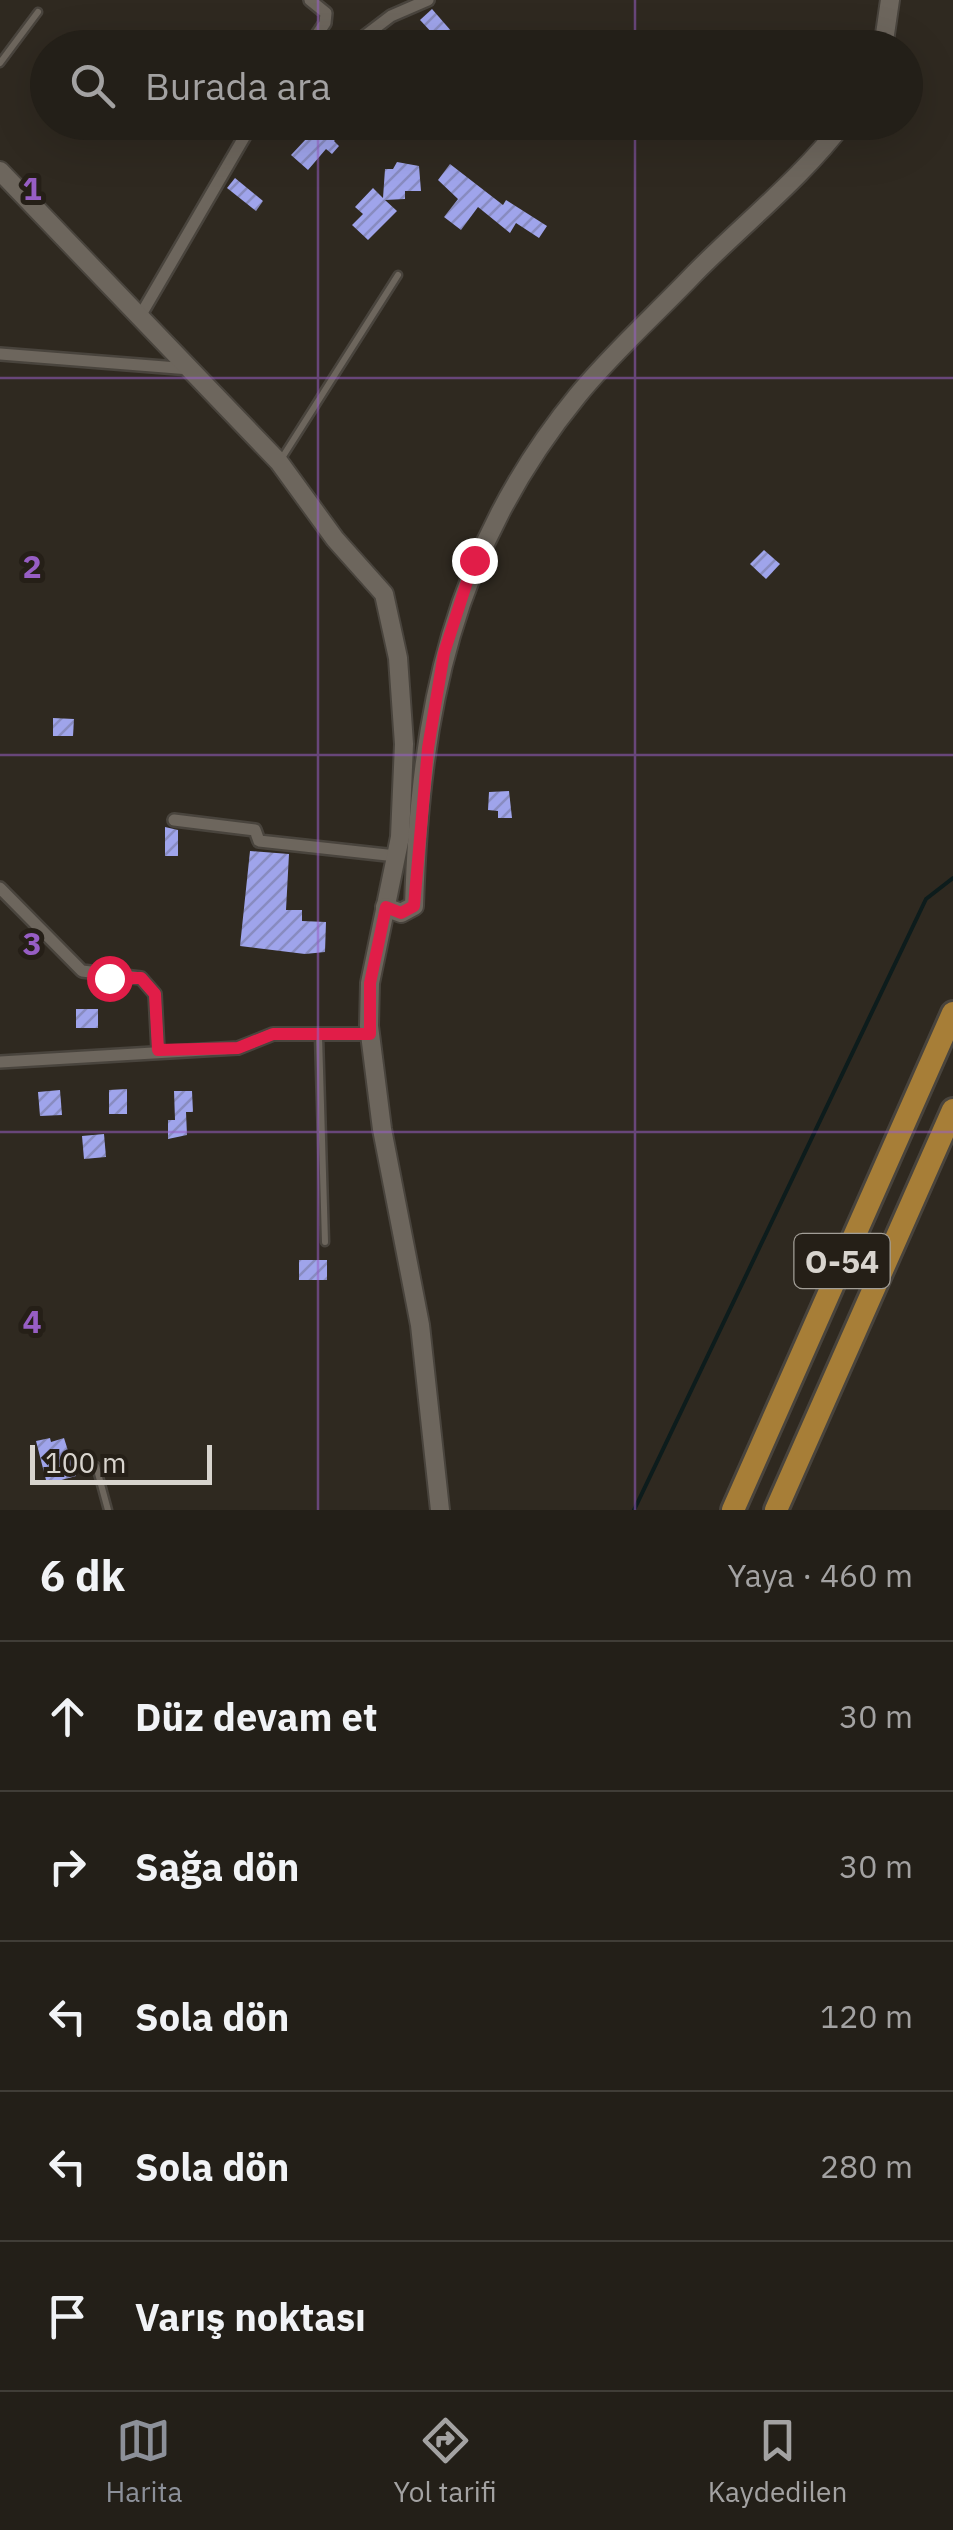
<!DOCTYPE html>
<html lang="tr">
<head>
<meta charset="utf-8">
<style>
	:root { --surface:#231f18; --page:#2f2c25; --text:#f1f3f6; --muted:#a3a2a2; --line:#403d37; --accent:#8c9099 }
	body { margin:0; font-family:"IBM Plex Sans",sans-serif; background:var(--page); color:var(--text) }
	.scale { position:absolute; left:30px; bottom:25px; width:182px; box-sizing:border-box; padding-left:10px; border:5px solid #d8d4ce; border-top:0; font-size:28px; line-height:35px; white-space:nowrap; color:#d8d4ce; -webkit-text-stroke:8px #251f17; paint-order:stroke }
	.stop { position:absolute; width:30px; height:30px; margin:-22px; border:8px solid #e11d48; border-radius:50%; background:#fff }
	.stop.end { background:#e11d48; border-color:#fff; box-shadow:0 2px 10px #0008 }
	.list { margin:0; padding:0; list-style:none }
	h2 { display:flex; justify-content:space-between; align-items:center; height:130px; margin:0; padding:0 40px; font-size:42px }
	h2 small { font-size:32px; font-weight:400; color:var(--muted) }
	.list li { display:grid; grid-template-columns:65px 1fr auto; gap:30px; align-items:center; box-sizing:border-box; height:150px; padding:0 40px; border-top:2px solid var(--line) }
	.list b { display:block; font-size:38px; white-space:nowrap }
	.list em { font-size:32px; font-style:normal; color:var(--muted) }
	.icon { flex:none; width:55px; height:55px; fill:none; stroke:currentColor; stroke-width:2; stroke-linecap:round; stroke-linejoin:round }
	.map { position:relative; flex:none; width:953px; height:1510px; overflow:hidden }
	.search { position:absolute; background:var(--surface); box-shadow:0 10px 40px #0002; left:30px; right:30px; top:30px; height:110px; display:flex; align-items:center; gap:25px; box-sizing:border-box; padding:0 35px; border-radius:55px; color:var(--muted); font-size:38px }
	.sheet { height:880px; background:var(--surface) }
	nav { display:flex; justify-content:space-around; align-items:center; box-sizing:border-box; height:140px; border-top:2px solid var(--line); background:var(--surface); font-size:28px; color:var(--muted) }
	nav a { display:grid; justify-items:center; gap:5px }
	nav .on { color:var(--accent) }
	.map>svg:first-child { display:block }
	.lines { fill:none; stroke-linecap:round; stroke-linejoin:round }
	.stream { stroke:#0d1c1c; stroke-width:4 }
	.building { fill:url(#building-hatch) }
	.lane-casing { stroke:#49443d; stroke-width:11 }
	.street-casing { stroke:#49443d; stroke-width:16 }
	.secondary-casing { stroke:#49443d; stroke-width:22 }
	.highway-casing { stroke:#49443d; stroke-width:28 }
	.lane { stroke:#6d665d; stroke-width:6 }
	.street { stroke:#6d665d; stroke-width:11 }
	.secondary { stroke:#6d665d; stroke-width:18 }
	.highway { stroke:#a77e37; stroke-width:22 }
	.route { stroke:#e11d48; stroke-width:12 }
	.grid { fill:none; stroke:#975ec4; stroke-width:2.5; stroke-opacity:0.55 }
	.labels { text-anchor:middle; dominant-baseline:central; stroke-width:10; stroke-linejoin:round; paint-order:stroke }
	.shield { fill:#251f17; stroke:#a29e97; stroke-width:2.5 }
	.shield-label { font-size:32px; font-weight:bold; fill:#d8d4ce }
	.grid-label { font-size:32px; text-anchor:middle; font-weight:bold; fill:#975ec4; stroke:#251f17; stroke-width:10; stroke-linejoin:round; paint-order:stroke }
</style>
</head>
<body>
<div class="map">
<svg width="953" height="1510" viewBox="0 0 953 1510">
	<defs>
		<pattern id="building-hatch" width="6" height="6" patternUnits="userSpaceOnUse" patternTransform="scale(2.5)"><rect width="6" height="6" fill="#9fa4eb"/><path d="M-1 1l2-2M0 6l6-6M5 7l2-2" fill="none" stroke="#888bc0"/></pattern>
	</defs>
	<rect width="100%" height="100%" fill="#2f2920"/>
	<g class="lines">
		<polyline class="stream" points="634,1510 926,899 953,878"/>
	</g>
	<g class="building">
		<polygon points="432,9 466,48 446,48 420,20"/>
		<polygon points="322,122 350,122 334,141 339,146 332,154 326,149 308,170 291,155"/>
		<polygon points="397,162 419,166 421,191 405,191 405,199 385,200 397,211 368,240 352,225 363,214 355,207 373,188 383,198 385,169 393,169"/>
		<polygon points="450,164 503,205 506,200 547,226 539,238 516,223 510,233 478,207 461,230 444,217 458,199 438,180"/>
		<polygon points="235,178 263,201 256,211 227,188"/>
		<polygon points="764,550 780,564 766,579 750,564"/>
		<polygon points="53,718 74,719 73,736 53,736"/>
		<polygon points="509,791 512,818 498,818 498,811 488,810 489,792"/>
		<polygon points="165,827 178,830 178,856 165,856"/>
		<polygon points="250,851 289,854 286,910 302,910 302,921 326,922 325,952 305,954 240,946"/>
		<rect x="76" y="1009" width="22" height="19"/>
		<polygon points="127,1089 127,1114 109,1114 109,1090"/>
		<polygon points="60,1090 62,1115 40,1116 38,1092"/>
		<polygon points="174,1091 192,1091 193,1112 186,1112 187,1135 168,1139 168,1120 175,1120"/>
		<polygon points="104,1134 106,1157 84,1159 82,1136"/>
		<rect x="299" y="1260" width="28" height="20"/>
		<polygon points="50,1438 51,1442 64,1438 76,1476 47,1484 36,1441"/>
	</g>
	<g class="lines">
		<g class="lane-casing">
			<g id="lane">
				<polyline points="0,63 38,12"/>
				<polyline points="280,461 398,275"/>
				<polyline points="319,1036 325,1242"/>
				<polyline points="96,1466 108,1510"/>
			</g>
		</g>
		<g class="street-casing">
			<g id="street">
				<polyline points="308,48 325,23 326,13 310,0"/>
				<polyline points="349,48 391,16 428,0"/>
				<polyline points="139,318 253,122"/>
				<polyline points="0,354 190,369"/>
				<polyline points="174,820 255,830 259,841 396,856"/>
				<polyline points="0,888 82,971 141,978 155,994 158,1050"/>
				<polyline points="0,1062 238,1048 273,1034 370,1034"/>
			</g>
		</g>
		<g class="secondary-casing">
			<g id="secondary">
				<polyline points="883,48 890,0"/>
				<polyline points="0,171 279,462 335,539 384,594 398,658 404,744 400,837 370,983 369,1026 382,1129 420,1325 440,1510"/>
				<path d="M385,907L401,913L414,906C420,712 452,549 578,395C613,352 656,314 694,274C743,224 802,178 844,122"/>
			</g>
		</g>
		<g class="highway-casing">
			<g id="highway">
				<polyline points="733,1510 953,1013"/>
				<polyline points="776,1510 953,1110"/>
			</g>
		</g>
		<use href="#lane" class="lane"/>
		<use href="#street" class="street"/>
		<use href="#secondary" class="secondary"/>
		<use href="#highway" class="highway"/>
	</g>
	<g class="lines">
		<polyline class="route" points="109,978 141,978 155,994 158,1050 238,1048 273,1034 370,1034 370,983 386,907 401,913 414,906 428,748 444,653 474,560"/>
	</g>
	<path class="grid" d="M318,0V48M635,0V48M318,122V1510M635,122V1510M0,378H953M0,755H953M0,1132H953"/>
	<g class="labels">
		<rect class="shield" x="794.5" y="1234" width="95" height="54" rx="8"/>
		<g class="shield-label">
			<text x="842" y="1261">O-54</text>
		</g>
	</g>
	<g class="grid-label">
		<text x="32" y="200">1</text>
		<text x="32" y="578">2</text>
		<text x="32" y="955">3</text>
		<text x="32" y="1333">4</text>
	</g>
</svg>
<div class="scale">100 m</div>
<div class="stop" style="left:109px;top:978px"></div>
<div class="stop end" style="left:474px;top:560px"></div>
<div class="search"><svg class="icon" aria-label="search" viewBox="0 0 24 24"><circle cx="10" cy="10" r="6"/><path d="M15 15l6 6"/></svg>Burada ara</div>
</div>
<section class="sheet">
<h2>6 dk<small>Yaya · 460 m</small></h2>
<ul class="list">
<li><svg class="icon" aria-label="ahead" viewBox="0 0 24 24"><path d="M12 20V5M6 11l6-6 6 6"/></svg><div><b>Düz devam et</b></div><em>30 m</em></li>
<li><svg class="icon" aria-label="right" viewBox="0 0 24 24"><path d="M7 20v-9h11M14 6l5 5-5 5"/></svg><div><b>Sağa dön</b></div><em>30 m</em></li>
<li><svg class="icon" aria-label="left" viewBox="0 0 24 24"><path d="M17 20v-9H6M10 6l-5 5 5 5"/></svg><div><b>Sola dön</b></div><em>120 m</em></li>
<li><svg class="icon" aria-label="left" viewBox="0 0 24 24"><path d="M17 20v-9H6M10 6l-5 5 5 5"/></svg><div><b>Sola dön</b></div><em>280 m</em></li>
<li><svg class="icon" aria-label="arrive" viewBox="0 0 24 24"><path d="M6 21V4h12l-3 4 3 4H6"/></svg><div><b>Varış noktası</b></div></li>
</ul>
</section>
<nav>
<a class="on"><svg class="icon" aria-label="map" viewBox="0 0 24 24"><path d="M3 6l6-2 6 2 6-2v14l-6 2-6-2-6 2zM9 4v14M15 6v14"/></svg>Harita</a>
<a><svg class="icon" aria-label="directions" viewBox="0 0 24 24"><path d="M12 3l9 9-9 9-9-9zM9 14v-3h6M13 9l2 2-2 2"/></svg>Yol tarifi</a>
<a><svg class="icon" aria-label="saved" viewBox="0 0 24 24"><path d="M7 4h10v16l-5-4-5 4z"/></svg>Kaydedilen</a>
</nav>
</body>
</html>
